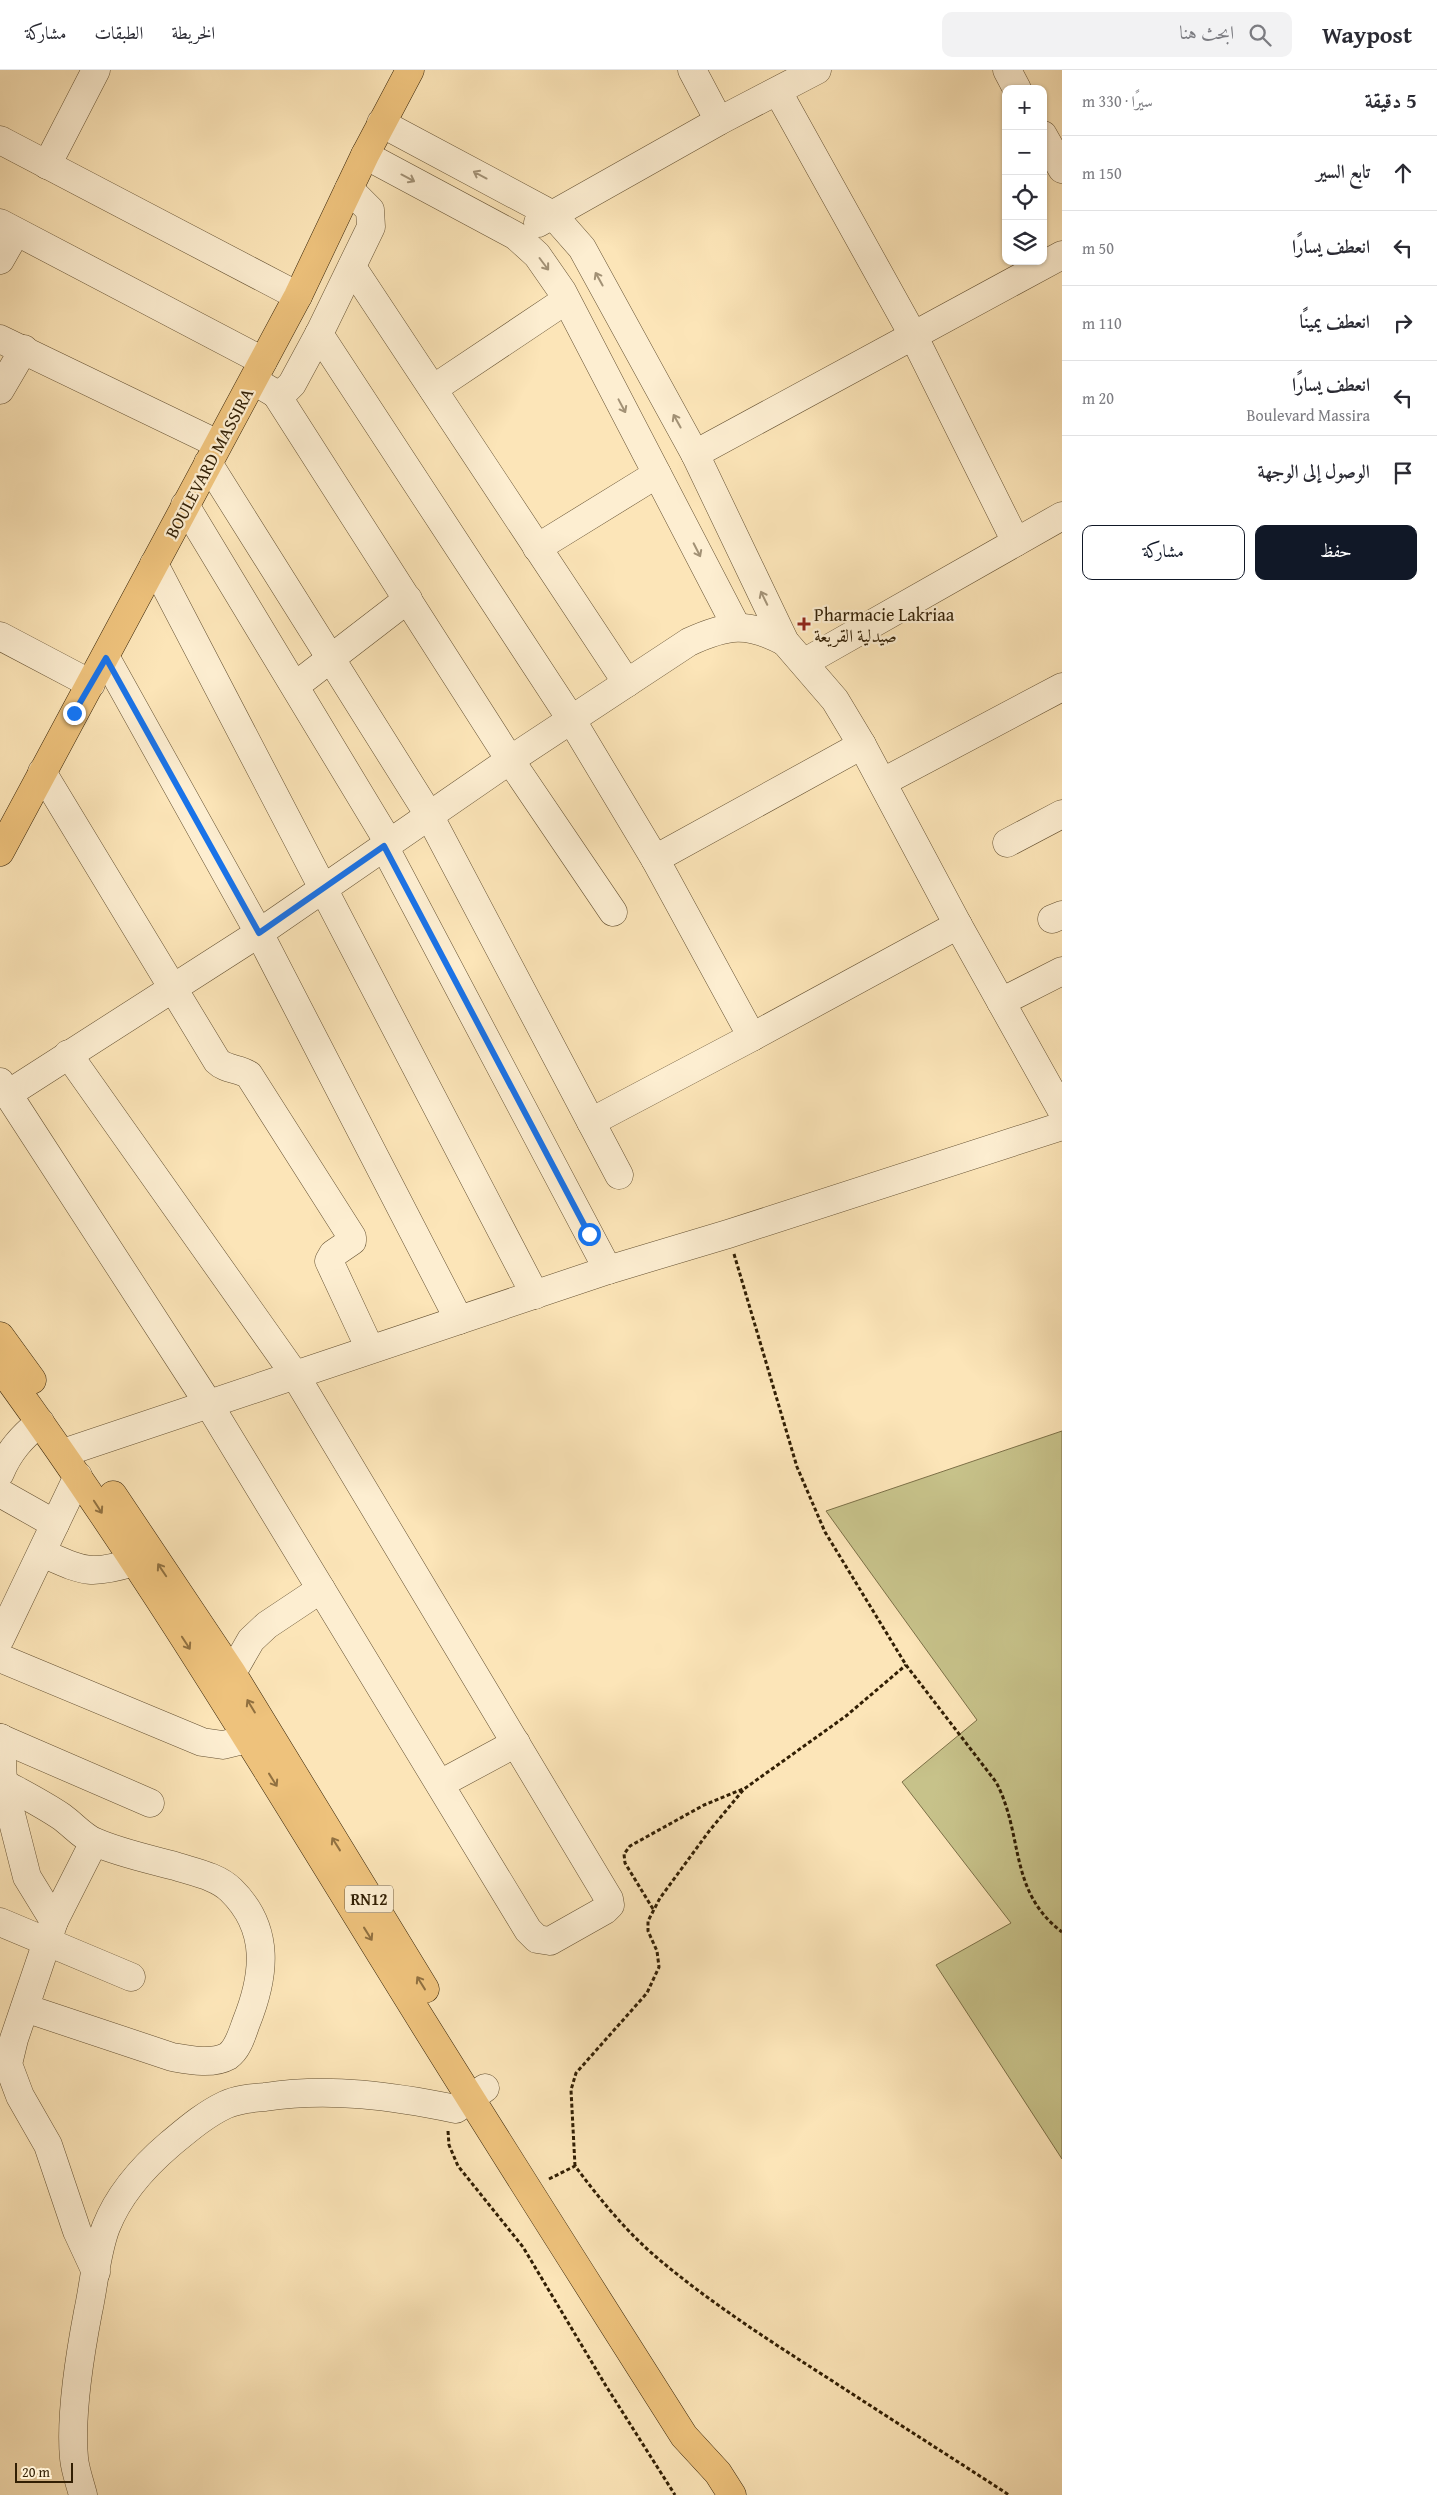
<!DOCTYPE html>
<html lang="ar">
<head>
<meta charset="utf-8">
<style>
	:root { --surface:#fff; --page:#f2f2f3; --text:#2b2b33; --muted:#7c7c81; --line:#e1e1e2; --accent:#111827 }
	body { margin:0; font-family:"Gentium Book Plus",Amiri,serif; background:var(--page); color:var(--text); direction:rtl }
	.controls { position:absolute; right:15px; top:15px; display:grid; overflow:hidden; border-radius:10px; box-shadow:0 1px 4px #0004 }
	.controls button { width:45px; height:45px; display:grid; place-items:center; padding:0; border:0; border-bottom:1px solid var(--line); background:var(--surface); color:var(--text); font:25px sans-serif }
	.scale { position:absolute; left:15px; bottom:12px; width:58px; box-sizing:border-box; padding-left:5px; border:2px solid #321f04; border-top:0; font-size:14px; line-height:18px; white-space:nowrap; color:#321f04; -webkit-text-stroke:4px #fdeed1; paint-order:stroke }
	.stop { position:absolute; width:15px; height:15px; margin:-11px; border:4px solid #1a73e8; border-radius:50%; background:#fff }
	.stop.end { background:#1a73e8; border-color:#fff; box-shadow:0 1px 5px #0008 }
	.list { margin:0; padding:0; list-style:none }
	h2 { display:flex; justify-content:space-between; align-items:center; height:65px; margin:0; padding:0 20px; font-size:21px }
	h2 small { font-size:16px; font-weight:400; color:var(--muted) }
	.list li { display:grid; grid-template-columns:32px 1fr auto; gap:15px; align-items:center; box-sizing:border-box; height:75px; padding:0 20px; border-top:1px solid var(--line) }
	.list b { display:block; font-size:19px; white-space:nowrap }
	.list p { margin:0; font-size:16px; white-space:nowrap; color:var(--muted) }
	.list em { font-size:16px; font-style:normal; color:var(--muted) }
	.actions { display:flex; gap:10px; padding:15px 20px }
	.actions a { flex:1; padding:11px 0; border:1px solid var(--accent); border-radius:10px; text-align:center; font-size:18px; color:var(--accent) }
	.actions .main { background:var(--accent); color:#fff }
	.icon { flex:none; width:28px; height:28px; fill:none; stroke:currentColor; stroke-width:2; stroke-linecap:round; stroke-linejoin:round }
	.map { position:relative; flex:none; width:1062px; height:2425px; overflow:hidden; direction:ltr }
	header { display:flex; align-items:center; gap:30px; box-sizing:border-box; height:70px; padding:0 25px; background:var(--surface); border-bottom:1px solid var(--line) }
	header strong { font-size:24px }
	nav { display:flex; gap:28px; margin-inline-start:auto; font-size:18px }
	.search { width:350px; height:45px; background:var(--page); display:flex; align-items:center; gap:12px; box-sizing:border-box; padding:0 18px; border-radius:10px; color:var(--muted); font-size:19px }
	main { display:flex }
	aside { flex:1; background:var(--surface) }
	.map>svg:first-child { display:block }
	.green { fill:#c7c28a; stroke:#7c7047 }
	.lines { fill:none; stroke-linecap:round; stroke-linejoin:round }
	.minor-casing { stroke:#645031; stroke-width:29 }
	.major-casing { stroke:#321f04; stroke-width:29 }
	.path { stroke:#321f04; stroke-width:3; stroke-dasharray:4 2.5; stroke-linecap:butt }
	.minor { stroke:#fdeed1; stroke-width:28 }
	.major { stroke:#eec27c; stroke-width:28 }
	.oneway { stroke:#a29175 }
	.oneway2 { stroke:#907040 }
	.route { stroke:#1a73e8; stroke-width:6 }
	.poi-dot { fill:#8f2418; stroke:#fdeed1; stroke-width:2 }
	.labels { text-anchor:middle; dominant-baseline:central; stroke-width:4.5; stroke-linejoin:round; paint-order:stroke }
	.shield { fill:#fdeed1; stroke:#6f5d42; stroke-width:1 }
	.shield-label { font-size:16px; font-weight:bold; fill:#321f04 }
	.street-label { font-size:18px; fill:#321f04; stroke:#fdeed1 }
	.poi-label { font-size:18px; fill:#321f04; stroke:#fdeed1; text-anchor:start }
</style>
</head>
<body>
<header>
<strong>Waypost</strong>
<div class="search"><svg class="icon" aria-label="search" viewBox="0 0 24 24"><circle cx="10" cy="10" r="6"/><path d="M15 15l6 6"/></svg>ابحث هنا</div>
<nav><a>الخريطة</a><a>الطبقات</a><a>مشاركة</a></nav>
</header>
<main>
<aside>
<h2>5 دقيقة<small>سيرًا · 330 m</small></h2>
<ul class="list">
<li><svg class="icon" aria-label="ahead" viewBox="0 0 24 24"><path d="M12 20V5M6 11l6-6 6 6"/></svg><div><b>تابع السير</b></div><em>150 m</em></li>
<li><svg class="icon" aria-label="left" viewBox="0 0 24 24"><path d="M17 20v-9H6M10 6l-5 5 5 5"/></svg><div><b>انعطف يسارًا</b></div><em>50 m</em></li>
<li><svg class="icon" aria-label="right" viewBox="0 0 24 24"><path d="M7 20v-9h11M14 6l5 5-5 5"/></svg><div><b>انعطف يمينًا</b></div><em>110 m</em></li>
<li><svg class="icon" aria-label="left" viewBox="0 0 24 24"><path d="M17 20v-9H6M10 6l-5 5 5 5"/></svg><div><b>انعطف يسارًا</b><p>Boulevard Massira</p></div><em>20 m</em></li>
<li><svg class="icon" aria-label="arrive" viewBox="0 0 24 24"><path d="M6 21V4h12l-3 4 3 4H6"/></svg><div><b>الوصول إلى الوجهة</b></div></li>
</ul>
<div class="actions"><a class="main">حفظ</a><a>مشاركة</a></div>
</aside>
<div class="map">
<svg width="1062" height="2425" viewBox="0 0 1062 2425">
	<rect width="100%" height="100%" fill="#fce5b8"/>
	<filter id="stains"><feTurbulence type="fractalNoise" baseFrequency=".004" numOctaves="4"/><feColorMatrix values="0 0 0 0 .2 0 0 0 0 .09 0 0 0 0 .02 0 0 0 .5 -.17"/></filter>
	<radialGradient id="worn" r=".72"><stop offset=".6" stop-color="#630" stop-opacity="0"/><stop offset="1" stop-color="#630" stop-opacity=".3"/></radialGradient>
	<polygon class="green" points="1062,1361 1062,2089 936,1895 1011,1853 902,1712 977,1650 826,1441"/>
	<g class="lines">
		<g class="minor-casing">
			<g id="minor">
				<polyline points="692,0 719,51"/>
				<polyline points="1007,0 1017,19"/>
				<polyline points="778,22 913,265 1016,472"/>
				<polyline points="381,53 553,145 582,178 695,384 785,572 835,630 862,675 958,855 1062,1041"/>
				<polyline points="1043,65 1062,99"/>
				<polyline points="0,70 298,226"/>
				<polyline points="365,85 516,166 537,185 562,221 736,556"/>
				<polyline points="47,95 96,0"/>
				<polyline points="0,153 263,291"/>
				<polyline points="538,153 719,51 817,0"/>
				<polyline points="0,190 16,162"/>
				<polyline points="352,197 627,613"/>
				<polyline points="0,269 218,374"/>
				<polyline points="261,315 276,324 286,320 292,314 319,264 371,157 370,140 349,119"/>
				<polyline points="433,319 566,230"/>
				<polyline points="0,320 24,279"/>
				<polyline points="276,324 510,690 613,842"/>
				<polyline points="695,384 1062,185"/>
				<polyline points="208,393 429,745 591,1052 752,967 655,789 571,649 319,264"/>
				<polyline points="185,435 389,773"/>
				<polyline points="537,478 657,404"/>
				<polyline points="154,494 535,1225"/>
				<polyline points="0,566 91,614"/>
				<polyline points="805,592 1062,446"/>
				<polyline points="295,616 408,529"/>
				<path d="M42,702L217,991C226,1000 239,998 249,1005L352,1167V1171L333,1184L329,1191L370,1279"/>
				<polyline points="883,712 1062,617"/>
				<polyline points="1007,773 1062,744"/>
				<polyline points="384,776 608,1200"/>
				<polyline points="655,789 862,675"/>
				<polyline points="1052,849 1062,845"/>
				<polyline points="1001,932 1062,901"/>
				<polyline points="752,967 958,855"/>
				<polyline points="0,1012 208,1333 528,1860 537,1869 550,1871 605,1840 610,1835 609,1829 295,1305 68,984"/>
				<polyline points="8,1024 259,863 106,588"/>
				<polyline points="591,1052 619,1105"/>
				<path d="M459,1250L259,863L510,690L689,572C728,554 748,552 785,572"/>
				<polyline points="63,1383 608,1200 728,1164 1062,1056"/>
				<path d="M0,1403C9,1381 22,1367 40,1352"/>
				<polyline points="0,1423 55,1454"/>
				<path d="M42,1483C83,1501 89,1506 134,1492"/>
				<polyline points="0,1569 78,1406"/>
				<polyline points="0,1588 202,1672 223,1675 268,1664"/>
				<polyline points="232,1603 251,1570 267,1555 321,1519"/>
				<polyline points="0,1668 150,1733"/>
				<polyline points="1,1668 3,1713 27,1807 54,1851"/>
				<path d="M3,1713C23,1724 43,1734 62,1747C73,1755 83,1767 95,1772C120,1783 149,1789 175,1796C193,1802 217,1806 231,1820C271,1859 265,1906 246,1953C242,1964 238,1979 228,1986C212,1995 189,1990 172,1987L25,1938"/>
				<polyline points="440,1714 516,1673"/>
				<polyline points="94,1772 54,1851 14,1969 8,1994 20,2026 48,2075 77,2161 96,2202"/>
				<polyline points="0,1852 131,1907"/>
				<path d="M83,2425C80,2413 75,2400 74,2388C70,2346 80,2284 88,2242C94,2215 96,2183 106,2157C119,2124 143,2097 170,2074C187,2060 204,2045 225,2035C237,2029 252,2028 265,2027C330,2017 392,2026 456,2039L485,2018"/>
			</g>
		</g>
		<g class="major-casing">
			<g id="major">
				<polyline points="0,782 298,226 365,85 410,0"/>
				<polyline points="0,1266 32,1310"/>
				<path d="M0,1297C139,1487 261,1690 385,1891C483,2050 584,2208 684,2366L718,2403L732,2425"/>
				<polyline points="113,1425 232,1603 425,1919"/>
			</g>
		</g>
		<g class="path">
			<path d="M734,1184L797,1397L825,1462L906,1595L996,1712C1024,1765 1008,1821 1062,1862"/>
			<polyline points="653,1839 625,1793 624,1784 630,1776 704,1735 743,1719"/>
			<polyline points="448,2061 449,2075 458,2096 523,2177 606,2316 675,2425"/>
			<polyline points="575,2096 571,2020 576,2003 647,1923 659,1897 657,1881 648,1861 648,1851 660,1828 710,1760 744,1719 846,1646 906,1595"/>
			<path d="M549,2109L575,2096C599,2128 624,2159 655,2186C710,2233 773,2273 834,2312C892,2350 951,2387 1009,2425"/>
		</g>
		<use href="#minor" class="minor"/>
		<use href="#major" class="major"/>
	</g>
	<defs><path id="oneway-shaft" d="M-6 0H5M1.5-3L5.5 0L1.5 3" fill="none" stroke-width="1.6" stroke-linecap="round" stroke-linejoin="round" transform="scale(1.25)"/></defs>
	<g class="oneway">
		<use href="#oneway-shaft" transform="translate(480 105) rotate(-152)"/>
		<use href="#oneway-shaft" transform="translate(408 108) rotate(28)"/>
		<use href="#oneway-shaft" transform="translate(544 194) rotate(53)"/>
		<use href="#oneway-shaft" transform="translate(599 209) rotate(-119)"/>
		<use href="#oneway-shaft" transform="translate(622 336) rotate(62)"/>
		<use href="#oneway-shaft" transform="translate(677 351) rotate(-119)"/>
		<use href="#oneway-shaft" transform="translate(697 480) rotate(63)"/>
		<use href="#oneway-shaft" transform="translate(764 528) rotate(-116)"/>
	</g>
	<g class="oneway2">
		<use href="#oneway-shaft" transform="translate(98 1437) rotate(57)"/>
		<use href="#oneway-shaft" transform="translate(162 1500) rotate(-124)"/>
		<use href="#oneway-shaft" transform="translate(186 1573) rotate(57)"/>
		<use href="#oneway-shaft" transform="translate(251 1636) rotate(-121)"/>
		<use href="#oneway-shaft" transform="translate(273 1710) rotate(58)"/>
		<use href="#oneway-shaft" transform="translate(336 1774) rotate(-122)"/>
		<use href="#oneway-shaft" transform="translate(368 1864) rotate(58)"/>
		<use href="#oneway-shaft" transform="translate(421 1913) rotate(-122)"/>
	</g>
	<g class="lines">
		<polyline class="route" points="74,643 106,588 259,863 384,776 589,1164"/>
	</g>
	<path class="poi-dot" d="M801.5 546.5h5v5h5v5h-5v5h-5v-5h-5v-5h5z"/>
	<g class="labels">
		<rect class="shield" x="345" y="1815.5" width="48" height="27" rx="4"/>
		<g class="shield-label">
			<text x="369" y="1829">RN12</text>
		</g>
		<g class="street-label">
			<text transform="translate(209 393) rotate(-62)">BOULEVARD MASSIRA</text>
		</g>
		<g class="poi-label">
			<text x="814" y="544">Pharmacie Lakriaa<tspan x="814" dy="21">صيدلية القريعة</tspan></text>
		</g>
	</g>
	<rect width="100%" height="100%" filter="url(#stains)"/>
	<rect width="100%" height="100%" fill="url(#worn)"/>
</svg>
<div class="controls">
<button>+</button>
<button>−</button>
<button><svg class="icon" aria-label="locate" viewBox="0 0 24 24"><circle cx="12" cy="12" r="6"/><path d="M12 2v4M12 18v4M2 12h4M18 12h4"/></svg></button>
<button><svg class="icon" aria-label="layers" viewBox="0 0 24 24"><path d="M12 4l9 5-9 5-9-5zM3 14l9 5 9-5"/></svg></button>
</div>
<div class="scale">20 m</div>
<div class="stop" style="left:589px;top:1164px"></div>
<div class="stop end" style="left:74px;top:643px"></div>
</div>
</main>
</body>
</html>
